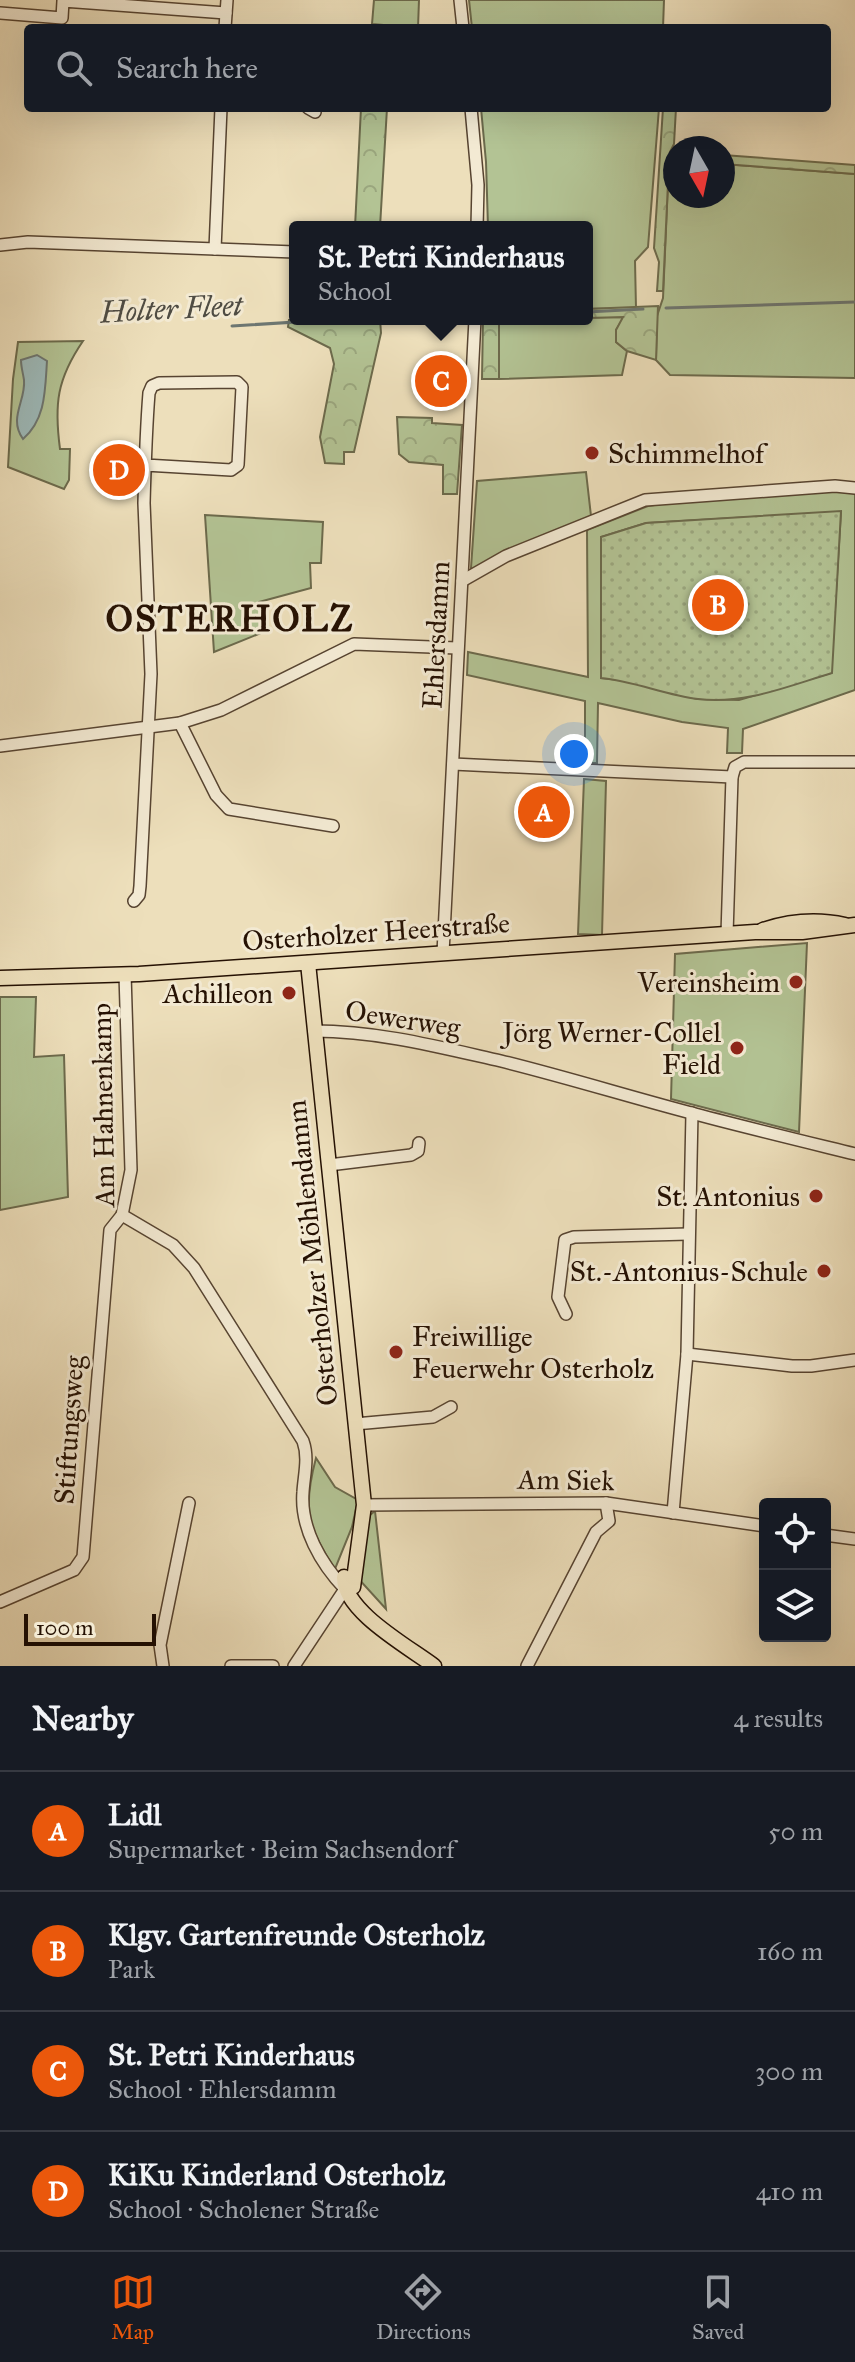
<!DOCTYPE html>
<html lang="en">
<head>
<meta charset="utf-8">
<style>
	:root { --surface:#171b24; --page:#242831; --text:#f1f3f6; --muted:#9ea1a6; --line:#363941; --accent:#ea580c }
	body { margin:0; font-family:"IM FELL Great Primer",serif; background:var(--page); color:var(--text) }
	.controls { position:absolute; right:24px; bottom:24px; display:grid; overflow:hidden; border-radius:8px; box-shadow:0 8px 32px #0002 }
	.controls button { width:72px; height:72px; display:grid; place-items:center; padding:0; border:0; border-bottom:2px solid var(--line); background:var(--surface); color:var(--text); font:40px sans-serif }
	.compass { position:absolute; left:663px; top:136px; width:72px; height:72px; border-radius:50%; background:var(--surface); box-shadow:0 8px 32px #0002; rotate:171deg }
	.scale { position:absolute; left:24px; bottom:20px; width:132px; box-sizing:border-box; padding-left:8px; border:4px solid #251103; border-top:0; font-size:22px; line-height:28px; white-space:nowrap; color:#251103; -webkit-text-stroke:6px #f3ead3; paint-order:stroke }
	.you { position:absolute; left:574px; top:754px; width:28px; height:28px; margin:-20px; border:6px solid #fff; border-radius:50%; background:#1a73e8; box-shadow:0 0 0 12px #1a73e833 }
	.badge { display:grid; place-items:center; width:52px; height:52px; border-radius:50%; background:var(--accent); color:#fff; font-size:26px; font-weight:700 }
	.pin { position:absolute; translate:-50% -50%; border:4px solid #fff; box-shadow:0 2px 8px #0006 }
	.popup { position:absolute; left:289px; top:221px; width:304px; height:104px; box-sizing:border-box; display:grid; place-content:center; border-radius:8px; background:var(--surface); filter:drop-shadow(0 2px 6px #0005); font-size:26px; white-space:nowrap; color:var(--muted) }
	.popup b { font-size:30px; color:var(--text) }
	.popup::after { content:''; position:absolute; left:50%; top:100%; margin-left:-16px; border:16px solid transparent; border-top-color:var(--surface) }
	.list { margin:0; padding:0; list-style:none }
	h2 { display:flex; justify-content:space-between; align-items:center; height:104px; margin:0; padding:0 32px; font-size:34px }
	h2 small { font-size:26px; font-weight:400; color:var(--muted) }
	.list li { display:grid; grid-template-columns:52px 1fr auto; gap:24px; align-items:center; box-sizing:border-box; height:120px; padding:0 32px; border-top:2px solid var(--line) }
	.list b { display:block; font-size:30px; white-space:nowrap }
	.list p { margin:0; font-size:26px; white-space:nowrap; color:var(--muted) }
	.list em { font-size:26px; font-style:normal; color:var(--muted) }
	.icon { flex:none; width:44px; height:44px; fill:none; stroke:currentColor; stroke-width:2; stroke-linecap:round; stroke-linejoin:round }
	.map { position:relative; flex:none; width:855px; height:1666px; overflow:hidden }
	.search { position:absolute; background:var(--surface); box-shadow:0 8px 32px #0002; left:24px; right:24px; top:24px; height:88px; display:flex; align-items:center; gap:20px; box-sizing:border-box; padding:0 28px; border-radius:8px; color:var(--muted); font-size:30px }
	.sheet { height:584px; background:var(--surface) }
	nav { display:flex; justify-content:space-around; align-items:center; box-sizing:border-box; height:112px; border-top:2px solid var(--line); background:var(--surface); font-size:22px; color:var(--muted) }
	nav a { display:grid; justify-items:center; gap:4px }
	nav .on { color:var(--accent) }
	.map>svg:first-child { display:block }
	.green { fill:#b3c394; stroke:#6c6a4c; stroke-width:2; fill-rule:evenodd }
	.forest { fill:url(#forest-crowns); stroke:#6c6a4c; stroke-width:2 }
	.garden { fill:url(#garden-dots); stroke:#6c6a4c; stroke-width:2 }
	.water { fill:#9dbaba; stroke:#6d7671; stroke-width:2 }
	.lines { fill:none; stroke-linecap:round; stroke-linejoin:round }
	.stream { stroke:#6d7671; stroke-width:3 }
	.minor-casing { stroke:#574431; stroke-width:14 }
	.major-casing { stroke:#251103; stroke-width:17 }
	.minor { stroke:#f3ead3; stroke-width:11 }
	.major { stroke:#eddfbb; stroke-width:14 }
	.poi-dot { fill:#8f2418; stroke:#f3ead3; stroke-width:3 }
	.labels { text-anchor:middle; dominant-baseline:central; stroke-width:6; stroke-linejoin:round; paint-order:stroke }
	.poi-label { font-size:28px; fill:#251103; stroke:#f3ead3; text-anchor:end }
	.street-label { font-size:28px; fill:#251103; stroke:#f3ead3 }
	.water-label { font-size:30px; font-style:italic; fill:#4f4c43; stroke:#f3ead3 }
	.district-label { font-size:36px; font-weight:bold; letter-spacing:2px; fill:#251103; stroke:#f3ead3 }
</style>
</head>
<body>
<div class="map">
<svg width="855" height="1666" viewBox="0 0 855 1666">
	<defs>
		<pattern id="forest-crowns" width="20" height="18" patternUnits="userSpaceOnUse" patternTransform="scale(2)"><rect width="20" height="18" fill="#b3c394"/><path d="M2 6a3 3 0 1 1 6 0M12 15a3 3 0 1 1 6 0" fill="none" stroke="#9aa67e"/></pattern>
		<pattern id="garden-dots" width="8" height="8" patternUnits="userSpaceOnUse" patternTransform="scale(2)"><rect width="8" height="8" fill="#b3c394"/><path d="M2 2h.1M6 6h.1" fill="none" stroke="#9aa67e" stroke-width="1.8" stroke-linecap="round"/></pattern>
	</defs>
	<rect width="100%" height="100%" fill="#eddfbb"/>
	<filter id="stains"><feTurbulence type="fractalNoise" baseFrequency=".0025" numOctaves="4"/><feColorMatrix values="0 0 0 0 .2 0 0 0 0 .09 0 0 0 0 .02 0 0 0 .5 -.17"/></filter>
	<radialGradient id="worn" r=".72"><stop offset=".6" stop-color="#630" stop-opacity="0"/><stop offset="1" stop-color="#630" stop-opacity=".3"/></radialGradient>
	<g class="green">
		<polygon points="374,0 419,0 418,28 372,24"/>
		<polygon points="469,0 664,0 663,28 472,28"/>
		<polygon points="481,108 659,108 648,247 635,261 636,308 587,309 587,227 488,227 486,162"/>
		<polygon points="669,160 675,160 675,196 723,196 723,164 855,174 855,378 670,375 656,360 657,316 663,298"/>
		<polygon points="624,317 616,330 616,342 627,351 622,375 499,379 499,319"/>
		<path d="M83,341C57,379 54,404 60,449H70L69,480L64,489L8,467L13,379L18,342Z"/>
		<polygon points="586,472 591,516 473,571 471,568 477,481"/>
		<path d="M837,491L855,493V690L743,729L742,753H727L728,728L682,722L598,703L597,763H585V701L467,675L468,652L588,677L587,530L648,506L695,499ZM841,512L831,673L739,700L697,699L629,681L601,678V537L646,523Z"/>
		<polygon points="205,515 323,522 321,563 310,563 311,588 259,602 266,631 214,652"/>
		<polygon points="584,779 606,781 602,935 578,934"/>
		<polygon points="807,943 799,1132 671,1099 675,954"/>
		<polygon points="0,997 36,997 34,1057 64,1055 68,1197 0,1210"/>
		<path d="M316,1458L335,1487L358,1500L352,1527L335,1569C306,1526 303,1507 316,1458Z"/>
		<polygon points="375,1511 386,1609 356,1576 370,1515"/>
	</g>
	<g class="forest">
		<polygon points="361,108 387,108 380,227 355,227"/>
		<polygon points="663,108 676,108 674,144 670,152 675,153 675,160 669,161 663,291 657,291 659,262 654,248"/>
		<polygon points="723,155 855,165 855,174 723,164"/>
		<polygon points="658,306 656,360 627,351 616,342 616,330 623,317 587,318 587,309"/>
		<polygon points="380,319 381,333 354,452 344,452 344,464 325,463 320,437 334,364 330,348 288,327 289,320"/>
		<polygon points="483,319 520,319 499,320 499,379 482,379"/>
		<polygon points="397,417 432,418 432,423 462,425 457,494 443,494 443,465 409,462 399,454"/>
	</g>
	<path class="garden" d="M841,511L832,673C788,686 744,705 698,699C665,695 634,681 601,678V537L646,523Z"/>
	<path class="water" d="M37,355L47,361C45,390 46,419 23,439C8,418 26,401 24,380C23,373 21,367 21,360Z"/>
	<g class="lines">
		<g class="stream">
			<polyline points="666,308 855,302"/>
			<polyline points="587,312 643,309"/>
			<polyline points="232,326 344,319"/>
		</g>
		<g class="minor-casing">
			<g id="minor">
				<polyline points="460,0 463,28"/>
				<polyline points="0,13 62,18 63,1 226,13"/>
				<polyline points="225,28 227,0"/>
				<polyline points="308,108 315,112"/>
				<polyline points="471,108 478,185 477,227"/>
				<polyline points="0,245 28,242 295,252"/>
				<polyline points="215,249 221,108"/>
				<polyline points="462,581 506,556 645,500 835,486 855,488"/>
				<polyline points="180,723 216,795 229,809 333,826"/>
				<polyline points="0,746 180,723 221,710 354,644 457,648"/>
				<polyline points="453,764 732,777"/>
				<path d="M134,901L139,895L140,886L151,674L144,503C145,466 146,430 149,393L152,386L159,383L237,382L242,387L238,465L231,470L145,465"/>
				<polyline points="727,934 732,777 735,767 744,762 855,762"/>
				<polyline points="443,953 475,319"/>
				<path d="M314,1031C378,1031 439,1047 501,1061C566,1077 630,1097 695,1114C748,1128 802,1141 855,1154"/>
				<polyline points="329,1165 411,1155 418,1151 419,1143"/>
				<path d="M122,1215L173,1245L194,1268L303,1441C309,1458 304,1475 303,1492C300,1528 321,1564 345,1589L294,1666"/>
				<polyline points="566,1314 558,1297 565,1240 574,1237 688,1234"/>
				<polyline points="687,1354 792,1366 811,1366 855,1360"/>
				<polyline points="355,1424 433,1417 451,1407"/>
				<polyline points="364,1505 606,1503 765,1526"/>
				<polyline points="673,1513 687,1354 692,1113"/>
				<polyline points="825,1535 855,1539"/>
				<polyline points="0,1602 74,1570 83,1557 110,1230 122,1215 131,1170 125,974"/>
				<polyline points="163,1666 160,1645 189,1503"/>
				<polyline points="231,1666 273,1666"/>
				<polyline points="527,1666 596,1532 609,1521 606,1503"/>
			</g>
		</g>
		<g class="major-casing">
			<g id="major">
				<path d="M763,930C790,921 818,919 845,925"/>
				<polyline points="308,963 364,1505 353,1587"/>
				<polyline points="0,978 139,974 755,932 802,932 855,925"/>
				<path d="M344,1577C343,1611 409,1647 434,1666"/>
			</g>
		</g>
		<use href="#minor" class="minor"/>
		<use href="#major" class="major"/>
	</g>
	<g class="poi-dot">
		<circle cx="592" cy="453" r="8"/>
		<circle cx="796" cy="982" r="8"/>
		<circle cx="289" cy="993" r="8"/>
		<circle cx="737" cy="1048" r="8"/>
		<circle cx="816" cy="1196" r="8"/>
		<circle cx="824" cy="1271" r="8"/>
		<circle cx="396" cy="1352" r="8"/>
	</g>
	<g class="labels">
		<g class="poi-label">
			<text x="608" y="453" text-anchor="start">Schimmelhof</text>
			<text x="780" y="982">Vereinsheim</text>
			<text x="273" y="993">Achilleon</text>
			<text x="721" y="1032">Jörg Werner-Collel<tspan x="721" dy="32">Field</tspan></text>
			<text x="800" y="1196">St. Antonius</text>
			<text x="808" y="1271">St.-Antonius-Schule</text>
			<text x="412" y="1336" text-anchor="start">Freiwillige<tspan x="412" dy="32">Feuerwehr Osterholz</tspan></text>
		</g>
		<g class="street-label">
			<text transform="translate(436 635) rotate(-87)">Ehlersdamm</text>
			<text transform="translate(376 932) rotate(-4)">Osterholzer Heerstraße</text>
			<text transform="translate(403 1019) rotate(9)">Oewerweg</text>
			<text transform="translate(103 1105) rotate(-91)">Am Hahnenkamp</text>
			<text transform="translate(312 1253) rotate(-96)">Osterholzer Möhlendamm</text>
			<text transform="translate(69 1430) rotate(-86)">Stiftungsweg</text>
			<text transform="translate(566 1480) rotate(1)">Am Siek</text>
		</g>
		<g class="water-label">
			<text transform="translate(171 309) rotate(-3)">Holter Fleet</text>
		</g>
		<g class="district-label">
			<text x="230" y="619">OSTERHOLZ</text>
		</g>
	</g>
	<rect width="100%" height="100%" filter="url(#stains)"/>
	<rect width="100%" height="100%" fill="url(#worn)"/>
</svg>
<div class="controls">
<button><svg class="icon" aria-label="locate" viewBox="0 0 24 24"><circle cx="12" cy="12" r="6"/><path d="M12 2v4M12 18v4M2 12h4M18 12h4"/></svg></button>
<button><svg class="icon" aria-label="layers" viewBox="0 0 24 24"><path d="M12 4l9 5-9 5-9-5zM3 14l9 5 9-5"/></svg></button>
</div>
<svg class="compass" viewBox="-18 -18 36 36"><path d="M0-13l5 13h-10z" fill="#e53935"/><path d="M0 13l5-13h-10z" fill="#9ea1a6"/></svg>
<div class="scale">100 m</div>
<div class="you"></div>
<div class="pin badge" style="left:544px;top:812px">A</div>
<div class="pin badge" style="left:718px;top:605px">B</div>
<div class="pin badge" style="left:441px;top:381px">C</div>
<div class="popup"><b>St. Petri Kinderhaus</b>School</div>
<div class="pin badge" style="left:119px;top:470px">D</div>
<div class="search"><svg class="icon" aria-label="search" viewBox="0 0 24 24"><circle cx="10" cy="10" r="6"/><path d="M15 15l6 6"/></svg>Search here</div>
</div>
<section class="sheet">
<h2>Nearby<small>4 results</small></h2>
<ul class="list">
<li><span class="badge">A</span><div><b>Lidl</b><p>Supermarket · Beim Sachsendorf</p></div><em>50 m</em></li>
<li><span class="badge">B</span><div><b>Klgv. Gartenfreunde Osterholz</b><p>Park</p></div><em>160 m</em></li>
<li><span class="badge">C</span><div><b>St. Petri Kinderhaus</b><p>School · Ehlersdamm</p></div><em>300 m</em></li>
<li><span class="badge">D</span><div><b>KiKu Kinderland Osterholz</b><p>School · Scholener Straße</p></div><em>410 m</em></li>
</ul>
</section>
<nav>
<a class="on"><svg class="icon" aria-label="map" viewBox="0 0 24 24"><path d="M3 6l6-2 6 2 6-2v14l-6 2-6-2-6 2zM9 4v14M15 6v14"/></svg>Map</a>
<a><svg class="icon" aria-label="directions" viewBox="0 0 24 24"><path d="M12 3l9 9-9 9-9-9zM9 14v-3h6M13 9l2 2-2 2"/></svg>Directions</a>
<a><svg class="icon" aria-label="saved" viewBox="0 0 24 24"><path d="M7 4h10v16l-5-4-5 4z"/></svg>Saved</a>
</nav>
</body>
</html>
